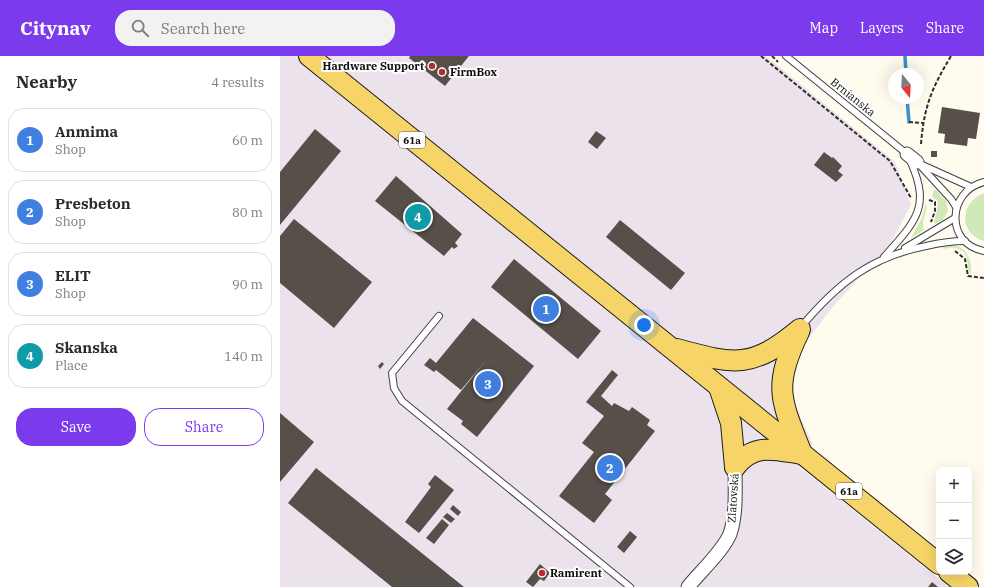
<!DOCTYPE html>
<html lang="en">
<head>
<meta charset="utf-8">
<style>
	:root { --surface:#fff; --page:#f2f2f3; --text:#2b2b33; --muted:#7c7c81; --line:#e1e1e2; --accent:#7c3aed }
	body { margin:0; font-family:"IBM Plex Serif",serif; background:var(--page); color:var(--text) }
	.controls { position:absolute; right:12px; bottom:12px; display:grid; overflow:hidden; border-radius:8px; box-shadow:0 4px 16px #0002 }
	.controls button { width:36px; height:36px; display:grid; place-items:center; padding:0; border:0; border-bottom:1px solid var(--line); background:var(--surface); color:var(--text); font:20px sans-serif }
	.compass { position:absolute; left:608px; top:12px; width:36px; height:36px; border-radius:50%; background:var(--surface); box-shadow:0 4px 16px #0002; rotate:162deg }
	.you { position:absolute; left:364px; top:269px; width:14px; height:14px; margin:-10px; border:3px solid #fff; border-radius:50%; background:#1a73e8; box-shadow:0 0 0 6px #1a73e833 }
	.badge { display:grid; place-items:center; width:26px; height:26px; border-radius:50%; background:var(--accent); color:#fff; font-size:13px; font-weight:700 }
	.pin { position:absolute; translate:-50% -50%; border:2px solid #fff; box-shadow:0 1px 4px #0006 }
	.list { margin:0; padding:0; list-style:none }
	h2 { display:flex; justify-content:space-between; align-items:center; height:52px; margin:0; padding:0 16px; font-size:17px }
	h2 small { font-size:13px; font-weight:400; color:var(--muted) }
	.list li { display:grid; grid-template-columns:26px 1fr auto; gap:12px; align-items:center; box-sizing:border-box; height:64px; margin:0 8px 8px; padding:0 8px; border:1px solid var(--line); border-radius:16px }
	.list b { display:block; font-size:15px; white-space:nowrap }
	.list p { margin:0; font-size:13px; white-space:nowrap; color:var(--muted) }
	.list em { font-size:13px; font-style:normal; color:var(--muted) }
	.actions { display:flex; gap:8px; padding:12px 16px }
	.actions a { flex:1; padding:9px 0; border:1px solid var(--accent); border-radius:16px; text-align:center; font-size:14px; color:var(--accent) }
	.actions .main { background:var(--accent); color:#fff }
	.icon { flex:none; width:22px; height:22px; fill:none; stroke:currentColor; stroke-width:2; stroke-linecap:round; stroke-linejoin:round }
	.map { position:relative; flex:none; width:704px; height:531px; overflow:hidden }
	header { display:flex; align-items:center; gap:24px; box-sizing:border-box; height:56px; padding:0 20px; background:var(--accent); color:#fff }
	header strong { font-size:19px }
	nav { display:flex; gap:22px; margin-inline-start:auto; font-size:14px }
	.search { width:280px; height:36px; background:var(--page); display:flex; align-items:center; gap:10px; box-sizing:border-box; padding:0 14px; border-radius:16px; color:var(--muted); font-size:15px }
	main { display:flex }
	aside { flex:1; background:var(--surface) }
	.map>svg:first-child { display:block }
	.industrial { fill:#ebe2ec }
	.green { fill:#d1e8b8 }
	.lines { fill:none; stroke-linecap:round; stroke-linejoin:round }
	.stream { stroke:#3c91cb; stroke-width:3.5 }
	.building { fill:#564f4a }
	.lane-casing { stroke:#404040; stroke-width:8 }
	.street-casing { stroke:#404040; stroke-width:15 }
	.primary-casing { stroke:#1e1e1e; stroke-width:22 }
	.path { stroke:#2f2f2f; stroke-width:2; stroke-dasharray:4 2; stroke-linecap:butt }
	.lane { stroke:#fff; stroke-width:6 }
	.street { stroke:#fff; stroke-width:13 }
	.primary { stroke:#f6d467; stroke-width:20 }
	.poi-dot { fill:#bb282e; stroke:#fff; stroke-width:1.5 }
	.labels { text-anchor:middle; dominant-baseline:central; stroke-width:4; stroke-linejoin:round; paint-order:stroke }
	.shield { fill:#fff; stroke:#565656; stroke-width:1 }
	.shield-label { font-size:10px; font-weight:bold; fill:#0d0d0d }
	.poi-label { font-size:11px; font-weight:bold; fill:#0d0d0d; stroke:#fff; text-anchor:start }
	.street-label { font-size:11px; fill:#0d0d0d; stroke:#fff }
</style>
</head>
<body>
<header>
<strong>Citynav</strong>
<div class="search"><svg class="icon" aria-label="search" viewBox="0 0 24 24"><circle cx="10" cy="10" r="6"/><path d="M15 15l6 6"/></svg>Search here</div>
<nav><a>Map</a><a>Layers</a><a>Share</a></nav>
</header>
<main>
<aside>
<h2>Nearby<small>4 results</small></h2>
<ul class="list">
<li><span class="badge" style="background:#3f7fe0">1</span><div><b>Anmima</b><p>Shop</p></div><em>60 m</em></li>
<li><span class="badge" style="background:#3f7fe0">2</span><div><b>Presbeton</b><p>Shop</p></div><em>80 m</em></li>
<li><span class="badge" style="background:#3f7fe0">3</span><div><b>ELIT</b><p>Shop</p></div><em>90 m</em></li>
<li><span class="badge" style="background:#0f9aa8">4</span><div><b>Skanska</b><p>Place</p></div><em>140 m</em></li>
</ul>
<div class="actions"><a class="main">Save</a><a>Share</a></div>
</aside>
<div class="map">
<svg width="704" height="531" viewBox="0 0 704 531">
	<rect width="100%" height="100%" fill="#fffbee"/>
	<polygon class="industrial" points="0,0 486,0 615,106 631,149 609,190 555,248 508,309 510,339 533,388 518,410 669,531 0,531"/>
	<g class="green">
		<polygon points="654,133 666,144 668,155 663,164 654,168 658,149 657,144 652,141"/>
		<path d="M704,137V185C678,178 680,146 704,137Z"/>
		<path d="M646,147C649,155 640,165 644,174L631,182L642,162Z"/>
		<path d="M671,189C687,190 692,204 691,218C684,211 693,197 676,192C671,190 666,194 661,192Z"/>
	</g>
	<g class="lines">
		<g class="stream">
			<polyline points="625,0 626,18"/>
			<polyline points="627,42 629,66"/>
		</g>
	</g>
	<g class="building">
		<polygon points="130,0 189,0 165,30 129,2"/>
		<polygon points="662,51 700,57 696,83 688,82 687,90 664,87 665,78 658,77"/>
		<polygon points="35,73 61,95 0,169 0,116"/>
		<polygon points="316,75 326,82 317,93 308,86"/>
		<rect x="651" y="95" width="6" height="6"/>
		<polygon points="544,96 552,102 553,101 562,110 558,115 563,119 556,126 534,109"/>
		<polygon points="116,120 182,178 175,187 178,190 174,193 172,191 164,200 95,145"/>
		<polygon points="14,163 92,226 54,272 0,227 0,180"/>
		<polygon points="340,164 405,217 391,234 326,181"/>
		<polygon points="234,203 321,275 298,303 211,231"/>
		<polygon points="193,262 254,310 197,381 181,368 183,365 167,353 206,304 181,334 156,314 154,316 144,309 150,302 156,307"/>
		<polygon points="102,306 104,308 100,313 98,310"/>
		<polygon points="332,314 338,319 321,340 332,350 334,347 349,355 352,351 370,364 367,369 375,375 325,438 332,444 314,467 279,440 314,396 302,387 324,360 306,346"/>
		<polygon points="0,357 34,386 0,426"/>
		<polygon points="36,412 184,531 112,531 8,447"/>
		<polygon points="155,419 174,434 139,477 125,466 151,431 148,428"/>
		<polygon points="173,449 181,456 178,460 170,453"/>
		<polygon points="167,457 175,463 171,467 163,461"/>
		<polygon points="162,463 169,469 154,488 146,482"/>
		<polygon points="350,475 357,481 344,497 337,491"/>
		<polygon points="260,508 270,517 264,525 260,523 253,531 246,526"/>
		<polygon points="652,526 658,531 648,531"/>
	</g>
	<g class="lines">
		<g class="lane-casing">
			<g id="lane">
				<path d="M506,0L627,98C652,149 639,162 604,201"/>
				<polyline points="637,106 671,143 676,151"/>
				<polyline points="640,108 691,131"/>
				<path d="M704,126C667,135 665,188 704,195"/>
				<polyline points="625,192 675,162"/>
				<polyline points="159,260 112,317 114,332 122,345 350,531"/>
				<path d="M521,271C557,228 590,201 646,190C659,187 671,185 685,185"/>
			</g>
		</g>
		<g class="street-casing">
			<g id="street">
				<polyline points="627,98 637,106"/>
				<path d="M408,531C420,516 443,495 450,478C457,457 455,432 455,411"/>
			</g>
		</g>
		<g class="primary-casing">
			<g id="primary">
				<polyline points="29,0 659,508"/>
				<path d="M519,276C492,331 501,344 522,398"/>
				<path d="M397,293C455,309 472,313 520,273"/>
				<polyline points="439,331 451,367 455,411"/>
				<path d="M455,411C474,386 495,394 522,398"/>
				<polyline points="669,516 688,531"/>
			</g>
		</g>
		<g class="path">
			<polyline points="481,0 610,105 631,142"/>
			<polyline points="492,0 498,6"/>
			<polyline points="629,66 643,67"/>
			<path d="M641,88C644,50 652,32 671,0"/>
			<polyline points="649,144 655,146 655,155 651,166"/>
			<polyline points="675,195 685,203 688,220 704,222"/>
		</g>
		<use href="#lane" class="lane"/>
		<use href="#street" class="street"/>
		<use href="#primary" class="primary"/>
	</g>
	<g class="poi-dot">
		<circle cx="152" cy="10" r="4"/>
		<circle cx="162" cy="16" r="4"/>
		<circle cx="262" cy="517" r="4"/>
	</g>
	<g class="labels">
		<g class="shield">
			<rect x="119" y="76" width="26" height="16" rx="3"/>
			<rect x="556" y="427" width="26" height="16" rx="3"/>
		</g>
		<g class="shield-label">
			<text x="132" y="84">61a</text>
			<text x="569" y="435">61a</text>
		</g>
		<g class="poi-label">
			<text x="144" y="10" text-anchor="end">Hardware Support</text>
			<text x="170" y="16">FirmBox</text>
			<text x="270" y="517">Ramirent</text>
		</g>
		<g class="street-label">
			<text transform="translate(573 41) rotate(39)">Brnianska</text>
			<text transform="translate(453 442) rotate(-86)">Zlatovská</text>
		</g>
	</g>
</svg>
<div class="controls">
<button>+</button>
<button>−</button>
<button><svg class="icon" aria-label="layers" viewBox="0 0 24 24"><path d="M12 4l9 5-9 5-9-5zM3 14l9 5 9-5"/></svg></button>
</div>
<svg class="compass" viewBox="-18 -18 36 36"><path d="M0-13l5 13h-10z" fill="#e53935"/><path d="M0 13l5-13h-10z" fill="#7c7c81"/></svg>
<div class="you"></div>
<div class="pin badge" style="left:266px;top:253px;background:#3f7fe0">1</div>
<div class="pin badge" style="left:330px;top:412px;background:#3f7fe0">2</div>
<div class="pin badge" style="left:208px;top:328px;background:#3f7fe0">3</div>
<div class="pin badge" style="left:138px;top:161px;background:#0f9aa8">4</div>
</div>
</main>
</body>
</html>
